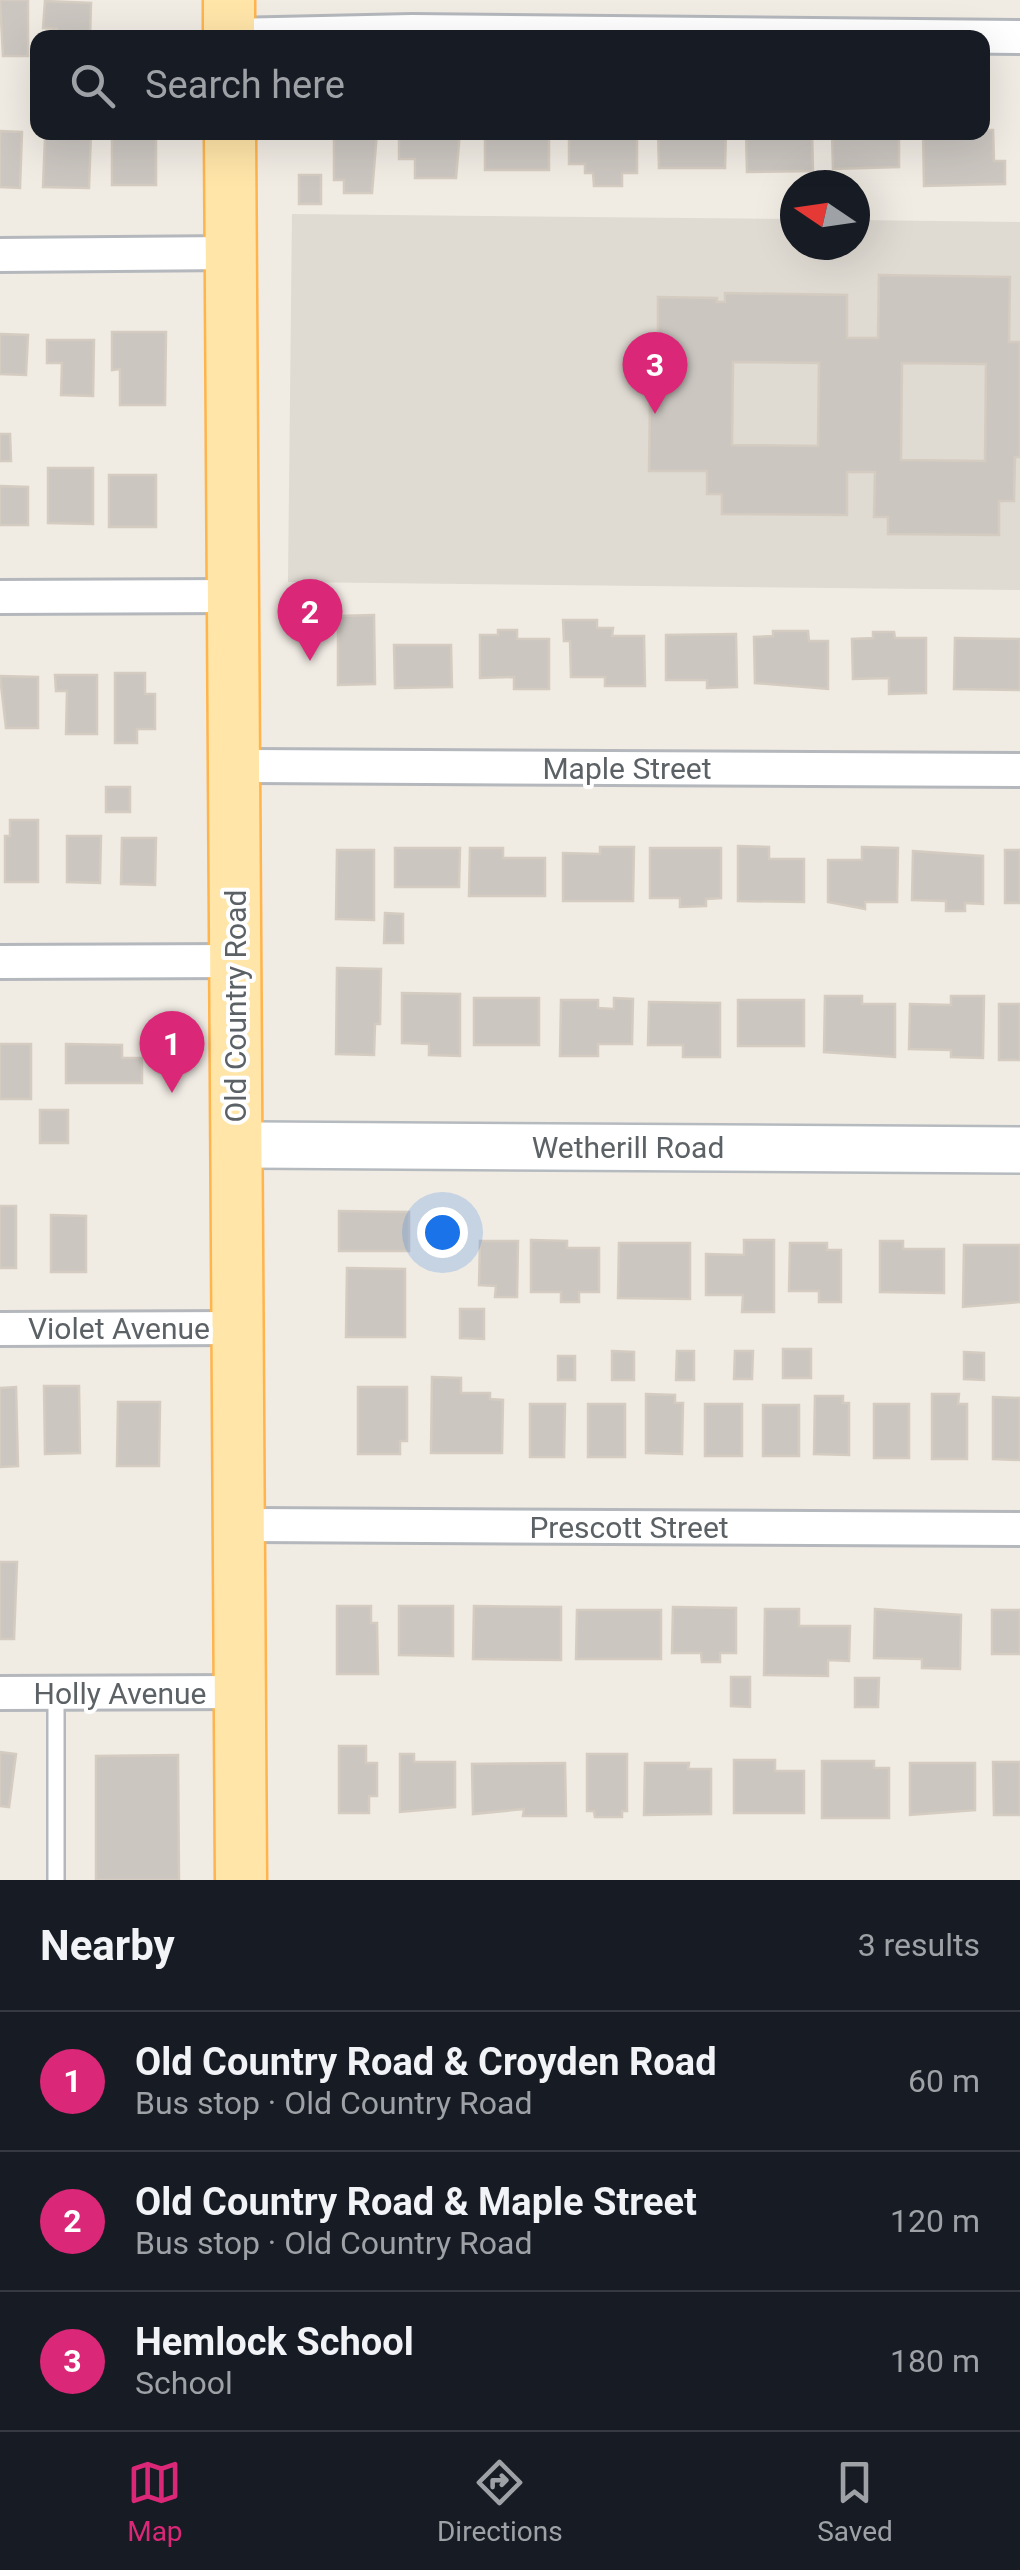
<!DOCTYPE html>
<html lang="en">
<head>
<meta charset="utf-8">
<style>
	:root { --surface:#171b24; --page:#20242c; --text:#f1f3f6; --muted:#9ea1a6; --line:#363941; --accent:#db2777 }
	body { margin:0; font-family:Roboto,sans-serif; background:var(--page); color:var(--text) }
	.compass { position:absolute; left:780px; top:170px; width:90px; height:90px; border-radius:50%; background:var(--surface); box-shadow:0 10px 40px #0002; rotate:283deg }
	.you { position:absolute; left:442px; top:1232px; width:35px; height:35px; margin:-25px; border:8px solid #fff; border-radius:50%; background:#1a73e8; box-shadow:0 0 0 15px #1a73e833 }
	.badge { display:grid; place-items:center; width:65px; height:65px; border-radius:50%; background:var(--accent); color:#fff; font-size:32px; font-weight:700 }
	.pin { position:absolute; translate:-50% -82px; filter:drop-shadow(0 2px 5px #0008) }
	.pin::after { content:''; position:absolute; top:52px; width:35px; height:30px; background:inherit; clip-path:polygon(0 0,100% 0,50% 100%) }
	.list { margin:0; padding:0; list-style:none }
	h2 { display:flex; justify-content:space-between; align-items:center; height:130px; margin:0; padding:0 40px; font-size:42px }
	h2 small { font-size:32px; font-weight:400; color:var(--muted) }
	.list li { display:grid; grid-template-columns:65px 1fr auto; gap:30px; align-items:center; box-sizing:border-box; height:140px; padding:0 40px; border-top:2px solid var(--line) }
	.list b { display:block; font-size:38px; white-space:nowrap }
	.list p { margin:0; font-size:32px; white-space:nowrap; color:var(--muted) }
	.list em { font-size:32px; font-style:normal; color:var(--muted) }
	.icon { flex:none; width:55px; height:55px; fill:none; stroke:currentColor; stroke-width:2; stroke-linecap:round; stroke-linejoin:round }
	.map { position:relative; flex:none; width:1020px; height:1880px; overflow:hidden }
	.search { position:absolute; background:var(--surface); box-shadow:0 10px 40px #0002; left:30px; right:30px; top:30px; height:110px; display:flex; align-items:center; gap:25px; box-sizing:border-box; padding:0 35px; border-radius:20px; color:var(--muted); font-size:38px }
	.sheet { height:550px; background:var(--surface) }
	nav { display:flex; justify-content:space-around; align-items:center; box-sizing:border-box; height:140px; border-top:2px solid var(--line); background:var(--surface); font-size:28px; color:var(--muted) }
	nav a { display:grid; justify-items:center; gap:5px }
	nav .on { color:var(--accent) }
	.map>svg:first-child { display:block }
	.education { fill:#dfdad2 }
	.building { fill:#cbc6c0; stroke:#d5ccc1; stroke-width:2.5; fill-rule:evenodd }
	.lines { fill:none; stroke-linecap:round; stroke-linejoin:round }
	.lane-casing { stroke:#b4b8bc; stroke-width:20 }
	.street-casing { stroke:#b4b8bc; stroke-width:38 }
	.secondary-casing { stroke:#b5babf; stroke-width:50 }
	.primary-casing { stroke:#ffb44c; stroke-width:55 }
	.lane { stroke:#fff; stroke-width:15 }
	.street { stroke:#fff; stroke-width:32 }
	.secondary { stroke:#fff; stroke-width:45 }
	.primary { stroke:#ffe5a8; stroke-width:50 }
	.labels { text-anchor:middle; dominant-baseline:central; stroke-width:8; stroke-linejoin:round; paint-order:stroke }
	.street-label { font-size:30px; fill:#5b6165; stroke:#fff }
</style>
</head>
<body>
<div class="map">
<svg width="1020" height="1880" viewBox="0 0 1020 1880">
	<rect width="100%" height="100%" fill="#f0ebe3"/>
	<polygon class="education" points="292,214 795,219 795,245 855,245 855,220 1020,222 1020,590 288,582"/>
	<g class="building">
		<polygon points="0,0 28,0 28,56 3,56"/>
		<polygon points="45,1 91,3 90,38 57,38 57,29 43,28"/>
		<polygon points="982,130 993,130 994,161 1005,161 1005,184 924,186 923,132"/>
		<polygon points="0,131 22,132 20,188 0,187"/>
		<polygon points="66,132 91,132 89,188 43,187 45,138 66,139"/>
		<polygon points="334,132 377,132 372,193 344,193 344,180 334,180"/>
		<polygon points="399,132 460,132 456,178 415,178 415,159 399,159"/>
		<rect x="485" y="132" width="64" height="38"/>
		<polygon points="569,132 637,132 637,173 622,173 622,186 594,186 593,173 585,173 585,164 569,164"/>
		<polygon points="658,132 726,132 725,168 659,168"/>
		<polygon points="746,132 812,132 813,171 747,172"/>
		<polygon points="832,132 899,132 899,167 833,169"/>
		<rect x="112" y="138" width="44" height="47"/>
		<rect x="299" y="175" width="22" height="29"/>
		<path d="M879,275L1010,277L1009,342H1020V457H1015L1014,501H999V535L888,534V517H874L875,472H847V515L722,514V494H707V471H649L651,336H658V297L717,298V302H725V293L847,295V338H878ZM733,362L819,363L818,446L732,445ZM902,363L986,364L985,461L901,460Z"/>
		<polygon points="112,332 166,332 165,405 120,405 120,369 112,370"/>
		<polygon points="0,334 28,335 26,375 0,374"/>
		<polygon points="47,340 94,340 93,396 61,395 62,363 47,363"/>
		<polygon points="0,434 10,434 11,461 0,461"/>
		<polygon points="48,468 93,468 93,524 48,523"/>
		<rect x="109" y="475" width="47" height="52"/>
		<polygon points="0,486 28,487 28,525 0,525"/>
		<polygon points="374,615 375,684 338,685 338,616"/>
		<polygon points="563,620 597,620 597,628 613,628 612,636 644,636 645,686 605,686 605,677 571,677 570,641 564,641"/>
		<polygon points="498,630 517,630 517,639 549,639 549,689 514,689 514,677 480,678 480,635 498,635"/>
		<polygon points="773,631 808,631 809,641 828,641 828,689 755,683 754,637 773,636"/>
		<polygon points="873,632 894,632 895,638 926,638 926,693 889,694 889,678 853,679 852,639 873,638"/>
		<polygon points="736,634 737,687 707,688 707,680 666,680 666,635"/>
		<polygon points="955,638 1020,639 1020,690 954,689"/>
		<polygon points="394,645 451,645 452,687 395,688"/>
		<polygon points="115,673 145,673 145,694 155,694 155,729 137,729 137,743 115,743"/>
		<polygon points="55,675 97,675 97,734 66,734 67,691 56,691"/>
		<polygon points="0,676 38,677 38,728 6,728"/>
		<rect x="106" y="787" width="24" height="25"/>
		<polygon points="10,820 38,820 38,882 5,882 5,836 10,836"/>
		<polygon points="67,836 101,836 100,883 67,882"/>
		<polygon points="122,838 156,838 155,885 121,884"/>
		<polygon points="738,846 769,847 769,859 804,859 804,902 738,901"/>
		<polygon points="600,847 634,847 633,901 563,901 563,853 600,854"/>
		<polygon points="862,847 898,848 897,902 865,902 865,909 828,902 828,860 862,860"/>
		<polygon points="395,848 460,848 459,887 395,887"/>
		<polygon points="470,848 503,848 503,858 545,858 545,896 469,896"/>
		<polygon points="650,848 721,848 721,898 706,899 706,906 680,907 680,898 650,898"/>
		<polygon points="337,850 374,850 374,920 336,919"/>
		<rect x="1005" y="850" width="15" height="53"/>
		<polygon points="913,851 983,856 983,904 965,903 965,911 946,911 946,901 912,900"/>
		<polygon points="385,913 403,914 403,943 384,943"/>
		<polygon points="337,968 381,969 380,1024 375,1024 374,1055 336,1054"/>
		<polygon points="402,993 460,994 460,1056 429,1055 429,1044 402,1043"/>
		<polygon points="825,996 862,996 862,1004 895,1004 895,1057 824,1052"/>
		<polygon points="951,996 984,996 983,1058 951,1057 951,1050 909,1049 910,1004 951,1005"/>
		<rect x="474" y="998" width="65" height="47"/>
		<polygon points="614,998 633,999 632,1044 598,1044 598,1056 560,1056 561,1000 598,1000 598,1008 614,1009"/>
		<rect x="738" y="1000" width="66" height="46"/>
		<polygon points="649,1002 720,1003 720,1057 683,1057 683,1045 648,1045"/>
		<rect x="999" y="1004" width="21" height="56"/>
		<rect x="0" y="1044" width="31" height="55"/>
		<polygon points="66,1044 122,1045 122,1058 142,1058 142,1083 66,1083"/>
		<rect x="40" y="1110" width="28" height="33"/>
		<rect x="0" y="1206" width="16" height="62"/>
		<polygon points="339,1211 409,1212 409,1251 339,1251"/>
		<polygon points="51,1215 86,1216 86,1272 51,1272"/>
		<polygon points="531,1240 567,1241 567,1248 599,1248 599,1292 579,1292 579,1302 561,1302 561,1292 531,1292"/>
		<polygon points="744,1240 774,1240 774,1312 742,1312 743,1295 706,1295 706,1254 744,1255"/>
		<polygon points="480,1241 518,1241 517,1297 495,1297 496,1286 479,1285"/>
		<polygon points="880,1241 903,1241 903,1249 944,1249 944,1293 880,1292"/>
		<polygon points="619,1243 690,1243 690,1299 618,1298"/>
		<polygon points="790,1243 827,1243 827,1250 841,1250 841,1302 819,1302 819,1291 789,1291"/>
		<polygon points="964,1245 1020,1245 1020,1302 963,1307"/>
		<polygon points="347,1268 405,1269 405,1337 346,1337"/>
		<polygon points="460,1309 484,1309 484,1339 460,1338"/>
		<rect x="783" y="1349" width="28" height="29"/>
		<polygon points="612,1351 634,1352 634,1380 612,1380"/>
		<polygon points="677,1351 694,1351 694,1380 676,1380"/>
		<polygon points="735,1351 753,1351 752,1379 734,1379"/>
		<polygon points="964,1352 984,1353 984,1380 964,1379"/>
		<rect x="558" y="1356" width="17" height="24"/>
		<polygon points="432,1377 461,1378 461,1393 490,1393 490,1399 503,1400 502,1453 431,1453"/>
		<polygon points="44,1386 79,1386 80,1453 45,1454"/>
		<polygon points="16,1387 18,1466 0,1467 0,1388"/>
		<polygon points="358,1387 407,1387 407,1441 400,1441 400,1454 358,1454"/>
		<polygon points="646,1394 675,1395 675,1403 683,1403 682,1454 646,1453"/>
		<polygon points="932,1394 959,1394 958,1404 967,1404 967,1459 932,1459"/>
		<polygon points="815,1396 843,1396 843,1403 849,1403 849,1455 814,1454"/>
		<polygon points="993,1397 1020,1398 1020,1460 993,1459"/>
		<polygon points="118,1402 160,1402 159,1466 117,1466"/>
		<polygon points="530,1404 565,1404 564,1457 530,1457"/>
		<rect x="588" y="1404" width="37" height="53"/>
		<rect x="705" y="1404" width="37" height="52"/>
		<rect x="874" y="1404" width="35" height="54"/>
		<rect x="763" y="1405" width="36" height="51"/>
		<polygon points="0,1562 17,1562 14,1639 0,1639"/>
		<polygon points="337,1606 371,1606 371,1623 377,1623 378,1674 337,1674"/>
		<polygon points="399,1606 453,1606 453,1656 399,1655"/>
		<polygon points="474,1606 561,1607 561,1660 473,1659"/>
		<polygon points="673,1607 736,1608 736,1653 720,1653 720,1662 702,1662 701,1653 672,1653"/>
		<polygon points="765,1609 799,1609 799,1626 850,1626 849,1661 828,1660 828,1676 764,1675"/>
		<polygon points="875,1609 961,1615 960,1669 922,1668 922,1659 874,1658"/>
		<polygon points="577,1610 661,1610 661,1659 576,1659"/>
		<rect x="992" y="1610" width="28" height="44"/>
		<polygon points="731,1677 750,1677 750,1707 731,1706"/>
		<polygon points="855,1678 879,1678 878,1707 855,1707"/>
		<polygon points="339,1746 366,1746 366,1763 377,1763 377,1796 369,1796 369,1813 339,1813"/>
		<polygon points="0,1752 16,1754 9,1807 0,1806"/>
		<polygon points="400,1754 414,1754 414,1762 455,1762 455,1807 400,1812"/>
		<polygon points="587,1754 627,1754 627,1811 622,1811 622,1817 595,1817 594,1811 587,1811"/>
		<polygon points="178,1755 179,1880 96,1880 96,1756"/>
		<polygon points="734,1760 775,1760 775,1771 804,1771 804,1813 734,1813"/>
		<polygon points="822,1761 874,1761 874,1768 889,1768 889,1818 822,1818"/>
		<polygon points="993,1762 1020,1762 1020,1815 994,1815"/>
		<polygon points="565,1763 566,1816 523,1816 524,1809 473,1814 472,1764"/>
		<polygon points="645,1763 689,1763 688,1769 711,1769 711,1814 644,1815"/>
		<polygon points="910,1763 975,1763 975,1810 910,1815"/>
	</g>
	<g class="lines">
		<g class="lane-casing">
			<polyline id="lane" points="56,1880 56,1693"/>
		</g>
		<g class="street-casing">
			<g id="street">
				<polyline points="229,35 412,31 1020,37"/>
				<polyline points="0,255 231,253"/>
				<polyline points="0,597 232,596"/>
				<polyline points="234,766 1020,770"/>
				<polyline points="0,962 235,961"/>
				<polyline points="0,1329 237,1328"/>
				<polyline points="239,1525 1020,1529"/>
				<polyline points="0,1693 239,1692"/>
			</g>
		</g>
		<g class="secondary-casing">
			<polyline id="secondary" points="236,1145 1020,1150"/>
		</g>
		<g class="primary-casing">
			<g id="primary">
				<polyline points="229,0 229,38"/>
				<polyline points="230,132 241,1880"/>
			</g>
		</g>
		<use href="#lane" class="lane"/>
		<use href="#street" class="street"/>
		<use href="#secondary" class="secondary"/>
		<use href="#primary" class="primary"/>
	</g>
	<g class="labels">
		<g class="street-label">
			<text x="627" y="768">Maple Street</text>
			<text transform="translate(235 1006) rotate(-90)">Old Country Road</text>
			<text x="628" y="1147">Wetherill Road</text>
			<text x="119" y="1328">Violet Avenue</text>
			<text x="629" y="1527">Prescott Street</text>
			<text x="120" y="1693">Holly Avenue</text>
		</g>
	</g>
</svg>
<svg class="compass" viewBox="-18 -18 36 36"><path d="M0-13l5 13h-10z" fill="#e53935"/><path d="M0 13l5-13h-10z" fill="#9ea1a6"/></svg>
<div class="you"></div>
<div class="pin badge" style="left:172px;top:1093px">1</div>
<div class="pin badge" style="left:310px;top:661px">2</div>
<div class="pin badge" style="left:655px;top:414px">3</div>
<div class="search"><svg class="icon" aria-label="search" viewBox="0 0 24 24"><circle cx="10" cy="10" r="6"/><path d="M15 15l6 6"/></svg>Search here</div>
</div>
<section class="sheet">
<h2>Nearby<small>3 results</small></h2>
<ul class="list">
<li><span class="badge">1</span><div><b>Old Country Road &amp; Croyden Road</b><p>Bus stop · Old Country Road</p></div><em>60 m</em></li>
<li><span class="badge">2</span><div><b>Old Country Road &amp; Maple Street</b><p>Bus stop · Old Country Road</p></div><em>120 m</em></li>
<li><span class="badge">3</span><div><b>Hemlock School</b><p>School</p></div><em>180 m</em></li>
</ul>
</section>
<nav>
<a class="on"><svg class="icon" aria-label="map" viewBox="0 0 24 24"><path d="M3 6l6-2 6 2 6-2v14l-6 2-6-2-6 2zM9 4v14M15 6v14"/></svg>Map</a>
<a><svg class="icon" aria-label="directions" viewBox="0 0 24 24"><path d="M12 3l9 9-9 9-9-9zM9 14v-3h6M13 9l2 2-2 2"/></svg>Directions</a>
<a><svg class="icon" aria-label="saved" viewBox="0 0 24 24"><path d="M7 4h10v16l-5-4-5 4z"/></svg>Saved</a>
</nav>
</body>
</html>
